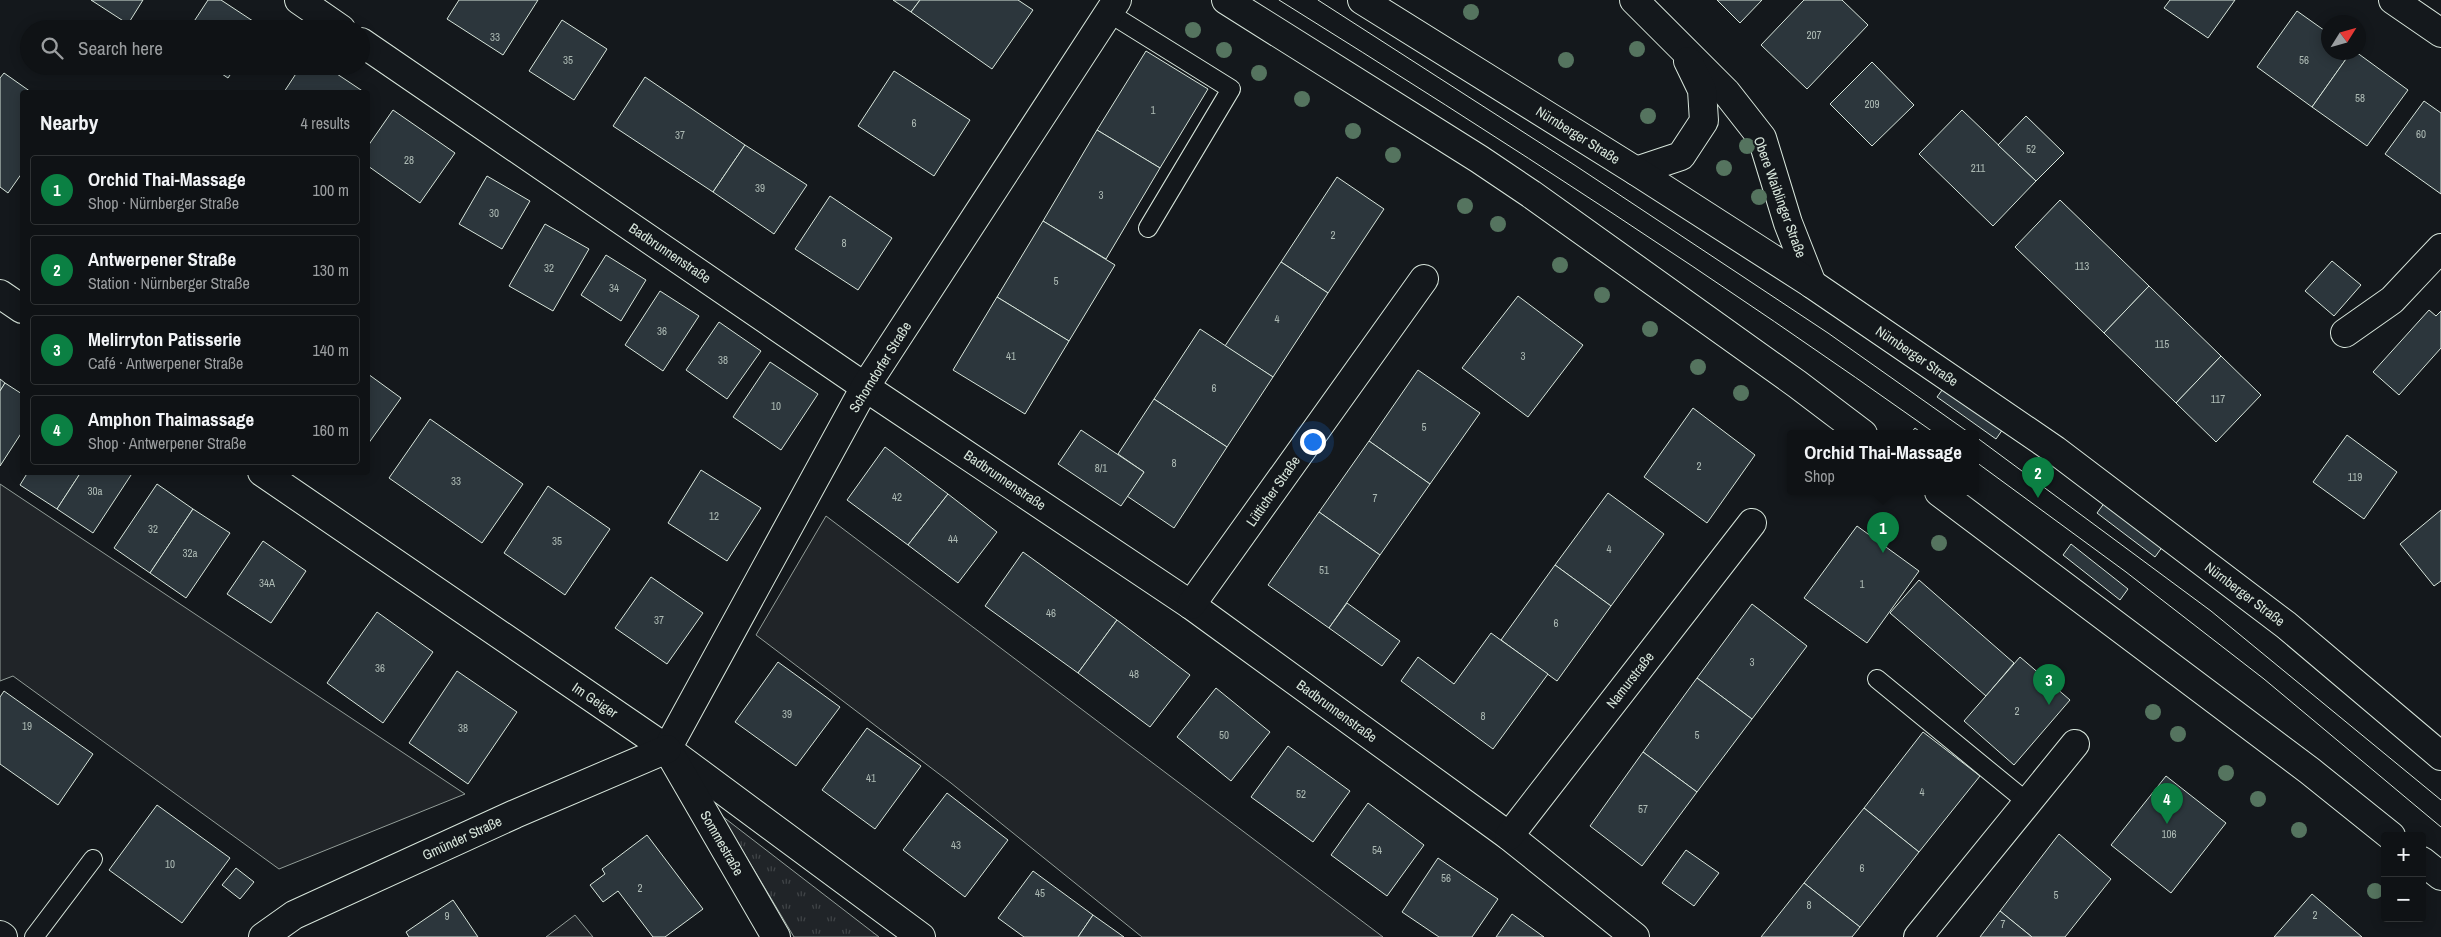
<!DOCTYPE html>
<html lang="en">
<head>
<meta charset="utf-8">
<style>
	:root { --surface:#0f1215; --page:#1d2022; --text:#f1f3f6; --muted:#9b9ea0; --line:#2f3234; --accent:#0b8043 }
	body { margin:0; font-family:"Archivo Narrow",sans-serif; background:var(--page); color:var(--text) }
	.controls { position:absolute; right:15px; bottom:15px; display:grid; overflow:hidden; border-radius:5px; box-shadow:0 2px 12px #0003 }
	.controls button { width:45px; height:45px; display:grid; place-items:center; padding:0; border:0; border-bottom:1px solid var(--line); background:var(--surface); color:var(--text); font:25px sans-serif }
	.compass { position:absolute; left:2321px; top:15px; width:45px; height:45px; border-radius:50%; background:var(--surface); box-shadow:0 2px 12px #0003; rotate:53deg }
	.you { position:absolute; left:1312px; top:441px; width:18px; height:18px; margin:-12px; border:4px solid #fff; border-radius:50%; background:#1a73e8; box-shadow:0 0 0 8px #1a73e833 }
	.badge { display:grid; place-items:center; width:32px; height:32px; border-radius:50%; background:var(--accent); color:#fff; font-size:16px; font-weight:700 }
	.pin { position:absolute; translate:-50% -41px; filter:drop-shadow(0 1px 2px #0008) }
	.pin::after { content:''; position:absolute; top:26px; width:18px; height:15px; background:inherit; clip-path:polygon(0 0,100% 0,50% 100%) }
	.popup { position:absolute; left:1787px; top:430px; width:192px; height:65px; box-sizing:border-box; display:grid; place-content:center; border-radius:5px; background:var(--surface); filter:drop-shadow(0 1px 4px #0005); font-size:16px; white-space:nowrap; color:var(--muted) }
	.popup b { font-size:19px; color:var(--text) }
	.popup::after { content:''; position:absolute; left:50%; top:100%; margin-left:-10px; border:10px solid transparent; border-top-color:var(--surface) }
	.list { margin:0; padding:0; list-style:none }
	h2 { display:flex; justify-content:space-between; align-items:center; height:65px; margin:0; padding:0 20px; font-size:21px }
	h2 small { font-size:16px; font-weight:400; color:var(--muted) }
	.list li { display:grid; grid-template-columns:32px 1fr auto; gap:15px; align-items:center; box-sizing:border-box; height:70px; margin:0 10px 10px; padding:0 10px; border:1px solid var(--line); border-radius:5px }
	.list b { display:block; font-size:19px; white-space:nowrap }
	.list p { margin:0; font-size:16px; white-space:nowrap; color:var(--muted) }
	.list em { font-size:16px; font-style:normal; color:var(--muted) }
	.icon { flex:none; width:28px; height:28px; fill:none; stroke:currentColor; stroke-width:2; stroke-linecap:round; stroke-linejoin:round }
	.map { position:relative; flex:none; width:2441px; height:937px; overflow:hidden }
	.search { position:absolute; background:var(--surface); box-shadow:0 2px 12px #0003; left:20px; top:20px; width:350px; height:55px; display:flex; align-items:center; gap:12px; box-sizing:border-box; padding:0 18px; border-radius:28px; color:var(--muted); font-size:19px }
	.panel { position:absolute; background:var(--surface); box-shadow:0 2px 12px #0003; left:20px; top:90px; width:350px; height:385px; border-radius:5px }
	.map>svg:first-child { display:block }
	.grass { fill:url(#grass-tufts); stroke:#939e99 }
	.garden { fill:#202428; stroke:#939e99 }
	.building { fill:#2c363c; stroke:#d8e6dc }
	.lines { fill:none; stroke-linecap:round; stroke-linejoin:round }
	.service-casing { stroke:#d8e6dc; stroke-width:20 }
	.minor-casing { stroke:#d8e6dc; stroke-width:30 }
	.secondary-casing { stroke:#d8e6dc; stroke-width:30 }
	.service { stroke:#14181c; stroke-width:18 }
	.minor { stroke:#14181c; stroke-width:28 }
	.secondary { stroke:#14181c; stroke-width:28 }
	.tram { stroke:#d8e6dc; stroke-width:1 }
	.tree { fill:#55745f }
	.labels { text-anchor:middle; dominant-baseline:central; stroke-width:4; stroke-linejoin:round; paint-order:stroke }
	.number-label { font-size:11px; fill:#adbab4 }
	.street-label { font-size:14px; fill:#d8e6dc; stroke:#14181c }
</style>
</head>
<body>
<div class="map">
<svg width="2441" height="937" viewBox="0 0 2441 937">
	<defs>
		<pattern id="grass-tufts" width="24" height="20" patternUnits="userSpaceOnUse" patternTransform="scale(1.25)"><rect width="24" height="20" fill="#202428"/><path d="M3 7l-1-3M5 7V3M7 7l1-3M15 17l-1-3M17 17v-4M19 17l1-3" fill="none" stroke="#404447"/></pattern>
	</defs>
	<rect width="100%" height="100%" fill="#14181c"/>
	<polygon class="grass" points="722,816 879,937 794,937"/>
	<g class="garden">
		<polygon points="0,484 465,794 279,869 13,676 0,681"/>
		<polygon points="826,516 1383,937 1142,937 951,783 756,635"/>
		<polygon points="575,915 593,937 546,937"/>
	</g>
	<g class="building">
		<polygon points="91,0 143,0 128,24"/>
		<polygon points="208,0 221,0 262,27 189,29"/>
		<polygon points="459,0 538,0 503,55 447,19"/>
		<polygon points="893,0 920,0 911,12"/>
		<polygon points="920,0 1018,0 1033,10 992,69 911,12"/>
		<polygon points="1717,0 1762,0 1740,23"/>
		<polygon points="1804,0 1842,0 1868,25 1807,89 1761,45"/>
		<polygon points="2170,0 2235,0 2208,38 2164,8"/>
		<polygon points="2297,11 2328,33 2328,52 2351,52 2312,107 2257,67"/>
		<polygon points="562,20 607,49 574,100 529,71"/>
		<polygon points="1146,51 1208,89 1160,168 1097,130"/>
		<polygon points="2351,52 2356,52 2408,90 2367,146 2312,107"/>
		<polygon points="1872,62 1914,105 1872,146 1830,104"/>
		<polygon points="210,66 236,66 228,78"/>
		<polygon points="301,66 325,66 364,92 284,92"/>
		<polygon points="894,71 970,120 934,176 858,126"/>
		<polygon points="4,73 31,92 22,92 22,173 8,193 0,187 0,78"/>
		<polygon points="645,77 745,145 713,192 613,126"/>
		<polygon points="2424,101 2441,113 2441,194 2385,154"/>
		<polygon points="393,110 455,153 420,203 368,166 368,146"/>
		<polygon points="1962,110 2036,181 1993,226 1919,154"/>
		<polygon points="2026,116 2064,153 2036,181 1998,145"/>
		<polygon points="1097,130 1160,168 1106,259 1043,221"/>
		<polygon points="745,145 807,185 774,234 713,192"/>
		<polygon points="487,176 530,201 502,249 459,224"/>
		<polygon points="1337,177 1384,209 1328,293 1281,262"/>
		<polygon points="830,196 892,238 858,290 795,249"/>
		<polygon points="2060,200 2149,286 2104,333 2015,247"/>
		<polygon points="1043,221 1115,265 1069,341 997,297"/>
		<polygon points="545,224 589,249 553,311 509,286"/>
		<polygon points="606,255 646,280 621,321 581,295"/>
		<polygon points="2332,261 2361,285 2334,316 2305,291"/>
		<polygon points="1281,262 1328,293 1273,377 1225,346"/>
		<polygon points="2149,286 2221,356 2176,403 2104,333"/>
		<polygon points="660,291 699,316 663,371 625,345"/>
		<polygon points="1518,296 1583,345 1528,417 1462,368"/>
		<polygon points="997,297 1069,341 1025,414 953,370"/>
		<polygon points="2429,310 2436,316 2441,311 2441,348 2399,395 2373,372"/>
		<polygon points="719,322 761,351 727,399 686,370"/>
		<polygon points="1200,329 1273,377 1227,447 1154,399"/>
		<polygon points="2221,356 2261,395 2216,442 2176,403"/>
		<polygon points="770,362 818,394 781,450 733,417"/>
		<polygon points="1418,370 1480,413 1430,484 1369,441"/>
		<polygon points="368,374 401,398 368,444"/>
		<polygon points="0,379 5,383 0,391"/>
		<polygon points="5,383 22,394 22,432 0,466 0,391"/>
		<polygon points="1945,386 2003,429 1996,439 1937,397"/>
		<polygon points="1154,399 1227,447 1174,528 1127,496 1144,472 1118,454"/>
		<polygon points="1693,408 1755,455 1707,523 1644,477"/>
		<polygon points="430,419 523,484 482,543 389,478"/>
		<polygon points="1915,428 1923,434 1910,434"/>
		<polygon points="1081,430 1144,472 1121,506 1058,464"/>
		<polygon points="2347,435 2397,472 2364,519 2313,482"/>
		<polygon points="1369,441 1430,484 1380,555 1319,512"/>
		<polygon points="885,447 948,494 908,545 847,500"/>
		<polygon points="701,470 761,508 727,561 668,523"/>
		<polygon points="28,472 81,472 57,509 20,485"/>
		<polygon points="81,472 133,472 93,533 57,509"/>
		<polygon points="157,484 193,509 150,573 114,548"/>
		<polygon points="548,486 610,529 565,595 504,553"/>
		<polygon points="1608,493 1664,534 1611,606 1555,565"/>
		<polygon points="948,494 997,532 958,583 908,545"/>
		<polygon points="2105,502 2163,546 2155,557 2097,513"/>
		<polygon points="193,509 230,533 186,598 150,573"/>
		<polygon points="2441,510 2441,581 2434,586 2400,544"/>
		<polygon points="1319,512 1380,555 1329,628 1268,585"/>
		<polygon points="1857,526 1919,571 1867,643 1804,598"/>
		<polygon points="263,541 306,571 271,623 227,594"/>
		<polygon points="2071,544 2128,589 2120,600 2063,555"/>
		<polygon points="1023,552 1117,620 1078,673 985,606"/>
		<polygon points="1555,565 1611,606 1557,681 1501,640"/>
		<polygon points="651,577 703,613 667,664 615,628"/>
		<polygon points="1919,580 2014,663 1986,696 1890,613"/>
		<polygon points="1347,603 1400,641 1382,666 1329,628"/>
		<polygon points="1752,604 1807,646 1752,719 1697,678"/>
		<polygon points="377,612 433,652 383,723 327,683"/>
		<polygon points="1117,620 1190,675 1150,727 1078,673"/>
		<polygon points="1491,633 1548,674 1493,749 1401,681 1418,657 1454,684"/>
		<polygon points="2020,657 2070,700 2014,765 1964,721"/>
		<polygon points="778,662 840,707 796,766 735,722"/>
		<polygon points="457,671 517,712 468,784 409,743"/>
		<polygon points="1697,678 1752,719 1697,792 1643,752"/>
		<polygon points="1216,688 1270,732 1231,781 1177,737"/>
		<polygon points="4,691 93,754 58,805 0,764 0,697"/>
		<polygon points="867,728 921,766 875,829 822,790"/>
		<polygon points="1923,732 1980,776 1919,852 1864,808"/>
		<polygon points="1288,746 1350,791 1313,842 1251,797"/>
		<polygon points="1643,752 1697,792 1642,866 1590,826"/>
		<polygon points="2166,776 2226,823 2171,893 2111,845"/>
		<polygon points="947,793 1008,840 965,897 903,850"/>
		<polygon points="1368,803 1424,845 1387,896 1331,855"/>
		<polygon points="157,805 230,858 182,923 109,870"/>
		<polygon points="1864,808 1919,852 1860,927 1804,883"/>
		<polygon points="2059,834 2111,879 2065,937 2032,937 2000,911"/>
		<polygon points="647,835 703,909 665,937 653,937 618,891 603,902 590,885 605,874 602,869"/>
		<polygon points="1686,850 1719,873 1694,906 1662,883"/>
		<polygon points="1438,858 1498,899 1472,937 1439,937 1402,912"/>
		<polygon points="236,868 254,882 240,899 222,885"/>
		<polygon points="1033,871 1093,915 1078,937 1024,937 998,918"/>
		<polygon points="1804,883 1860,927 1852,937 1761,937"/>
		<polygon points="2312,894 2362,937 2274,937"/>
		<polygon points="453,900 478,937 409,937 406,932"/>
		<polygon points="2000,911 2032,937 1980,937"/>
		<polygon points="1512,914 1544,937 1496,937"/>
		<polygon points="1093,915 1124,937 1078,937"/>
	</g>
	<g class="lines">
		<g class="service-casing">
			<g id="service">
				<polyline points="1109,13 1231,89 1148,228"/>
				<polyline points="1877,679 2027,802"/>
				<polyline points="34,937 93,859"/>
			</g>
		</g>
		<g class="minor-casing">
			<g id="minor">
				<polyline points="299,0 341,29"/>
				<polyline points="1634,0 1726,92 1762,138 1788,223 1812,284"/>
				<polyline points="2393,0 2441,33"/>
				<polyline points="361,42 865,387 1191,605 1509,836 1635,937"/>
				<polyline points="1636,171 1681,156 1704,121 1702,90 1688,61"/>
				<polyline points="0,294 22,309"/>
				<polyline points="2345,333 2392,300 2441,248"/>
				<polyline points="262,472 667,749 921,937"/>
				<polyline points="1191,605 1424,279"/>
				<polyline points="667,749 865,387 1117,0"/>
				<polyline points="673,759 776,937"/>
				<polyline points="1509,836 1752,523"/>
				<polyline points="0,935 3,937"/>
				<polyline points="263,937 294,915 515,814 667,749"/>
				<polyline points="1918,937 2075,744"/>
			</g>
		</g>
		<g class="secondary-casing">
			<g id="secondary">
				<polyline points="1226,0 1479,159 1531,194 1797,384 1863,434"/>
				<polyline points="1362,0 1636,171 1812,284 2055,450 2286,625 2441,756"/>
				<polyline points="1939,492 2310,771 2391,836"/>
				<polyline points="2422,861 2441,876"/>
			</g>
		</g>
		<use href="#service" class="service"/>
		<use href="#minor" class="minor"/>
		<use href="#secondary" class="secondary"/>
		<g class="tram">
			<path d="M1279,0C1502,139 1722,282 1936,434"/>
			<polyline points="1318,0 1576,166 1828,333 1971,434"/>
			<polyline points="1976,437 2211,611 2441,800"/>
			<polyline points="1976,462 2126,572 2264,679 2441,827"/>
		</g>
	</g>
	<g class="tree">
		<circle cx="1471" cy="12" r="8"/>
		<circle cx="1193" cy="30" r="8"/>
		<circle cx="1637" cy="49" r="8"/>
		<circle cx="1224" cy="50" r="8"/>
		<circle cx="1566" cy="60" r="8"/>
		<circle cx="1259" cy="73" r="8"/>
		<circle cx="1302" cy="99" r="8"/>
		<circle cx="1648" cy="116" r="8"/>
		<circle cx="1353" cy="131" r="8"/>
		<circle cx="1747" cy="146" r="8"/>
		<circle cx="1393" cy="155" r="8"/>
		<circle cx="1724" cy="168" r="8"/>
		<circle cx="1759" cy="197" r="8"/>
		<circle cx="1465" cy="206" r="8"/>
		<circle cx="1498" cy="224" r="8"/>
		<circle cx="1560" cy="265" r="8"/>
		<circle cx="1602" cy="295" r="8"/>
		<circle cx="1650" cy="329" r="8"/>
		<circle cx="1698" cy="367" r="8"/>
		<circle cx="1741" cy="393" r="8"/>
		<circle cx="1939" cy="543" r="8"/>
		<circle cx="2153" cy="712" r="8"/>
		<circle cx="2178" cy="734" r="8"/>
		<circle cx="2226" cy="773" r="8"/>
		<circle cx="2258" cy="799" r="8"/>
		<circle cx="2299" cy="830" r="8"/>
		<circle cx="2375" cy="891" r="8"/>
	</g>
	<g class="labels">
		<g class="number-label">
			<text x="1814" y="35">207</text>
			<text x="495" y="37">33</text>
			<text x="568" y="60">35</text>
			<text x="2304" y="60">56</text>
			<text x="2360" y="98">58</text>
			<text x="1872" y="104">209</text>
			<text x="1153" y="110">1</text>
			<text x="914" y="123">6</text>
			<text x="2421" y="134">60</text>
			<text x="680" y="135">37</text>
			<text x="2031" y="149">52</text>
			<text x="409" y="160">28</text>
			<text x="1978" y="168">211</text>
			<text x="760" y="188">39</text>
			<text x="1101" y="195">3</text>
			<text x="494" y="213">30</text>
			<text x="1333" y="235">2</text>
			<text x="844" y="243">8</text>
			<text x="2082" y="266">113</text>
			<text x="549" y="268">32</text>
			<text x="1056" y="281">5</text>
			<text x="614" y="288">34</text>
			<text x="1277" y="319">4</text>
			<text x="662" y="331">36</text>
			<text x="2162" y="344">115</text>
			<text x="1011" y="356">41</text>
			<text x="1523" y="356">3</text>
			<text x="723" y="360">38</text>
			<text x="1214" y="388">6</text>
			<text x="2218" y="399">117</text>
			<text x="776" y="406">10</text>
			<text x="1424" y="427">5</text>
			<text x="1174" y="463">8</text>
			<text x="1699" y="466">2</text>
			<text x="1101" y="468">8/1</text>
			<text x="2355" y="477">119</text>
			<text x="456" y="481">33</text>
			<text x="95" y="491">30a</text>
			<text x="897" y="497">42</text>
			<text x="1375" y="498">7</text>
			<text x="714" y="516">12</text>
			<text x="153" y="529">32</text>
			<text x="953" y="539">44</text>
			<text x="557" y="541">35</text>
			<text x="1609" y="549">4</text>
			<text x="190" y="553">32a</text>
			<text x="1324" y="570">51</text>
			<text x="267" y="583">34A</text>
			<text x="1862" y="584">1</text>
			<text x="1051" y="613">46</text>
			<text x="659" y="620">37</text>
			<text x="1556" y="623">6</text>
			<text x="1752" y="662">3</text>
			<text x="380" y="668">36</text>
			<text x="1134" y="674">48</text>
			<text x="2017" y="711">2</text>
			<text x="787" y="714">39</text>
			<text x="1483" y="716">8</text>
			<text x="27" y="726">19</text>
			<text x="463" y="728">38</text>
			<text x="1224" y="735">50</text>
			<text x="1697" y="735">5</text>
			<text x="871" y="778">41</text>
			<text x="1922" y="792">4</text>
			<text x="1301" y="794">52</text>
			<text x="1643" y="809">57</text>
			<text x="2169" y="834">106</text>
			<text x="956" y="845">43</text>
			<text x="1377" y="850">54</text>
			<text x="170" y="864">10</text>
			<text x="1862" y="868">6</text>
			<text x="1446" y="878">56</text>
			<text x="640" y="888">2</text>
			<text x="1040" y="893">45</text>
			<text x="2056" y="895">5</text>
			<text x="1809" y="905">8</text>
			<text x="2315" y="915">2</text>
			<text x="447" y="916">9</text>
			<text x="2003" y="924">7</text>
		</g>
		<g class="street-label">
			<text transform="translate(1578 135) rotate(32)">Nürnberger Straße</text>
			<text transform="translate(1780 197) rotate(70)">Obere Waiblinger Straße</text>
			<text transform="translate(670 253) rotate(34)">Badbrunnenstraße</text>
			<text transform="translate(1917 356) rotate(34)">Nürnberger Straße</text>
			<text transform="translate(880 367) rotate(-58)">Schorndorfer Straße</text>
			<text transform="translate(1005 480) rotate(34)">Badbrunnenstraße</text>
			<text transform="translate(1273 491) rotate(-55)">Lütticher Straße</text>
			<text transform="translate(2245 594) rotate(37)">Nürnberger Straße</text>
			<text transform="translate(1630 680) rotate(-52)">Namurstraße</text>
			<text transform="translate(595 700) rotate(34)">Im Geiger</text>
			<text transform="translate(1337 711) rotate(36)">Badbrunnenstraße</text>
			<text transform="translate(462 838) rotate(-25)">Gmünder Straße</text>
			<text transform="translate(722 843) rotate(60)">Sommestraße</text>
		</g>
	</g>
</svg>
<div class="controls">
<button>+</button>
<button>−</button>
</div>
<svg class="compass" viewBox="-18 -18 36 36"><path d="M0-13l5 13h-10z" fill="#e53935"/><path d="M0 13l5-13h-10z" fill="#9b9ea0"/></svg>
<div class="you"></div>
<div class="pin badge" style="left:1883px;top:553px">1</div>
<div class="popup"><b>Orchid Thai-Massage</b>Shop</div>
<div class="pin badge" style="left:2038px;top:498px">2</div>
<div class="pin badge" style="left:2049px;top:705px">3</div>
<div class="pin badge" style="left:2167px;top:824px">4</div>
<div class="search"><svg class="icon" aria-label="search" viewBox="0 0 24 24"><circle cx="10" cy="10" r="6"/><path d="M15 15l6 6"/></svg>Search here</div>
<section class="panel">
<h2>Nearby<small>4 results</small></h2>
<ul class="list">
<li><span class="badge">1</span><div><b>Orchid Thai-Massage</b><p>Shop · Nürnberger Straße</p></div><em>100 m</em></li>
<li><span class="badge">2</span><div><b>Antwerpener Straße</b><p>Station · Nürnberger Straße</p></div><em>130 m</em></li>
<li><span class="badge">3</span><div><b>Melirryton Patisserie</b><p>Café · Antwerpener Straße</p></div><em>140 m</em></li>
<li><span class="badge">4</span><div><b>Amphon Thaimassage</b><p>Shop · Antwerpener Straße</p></div><em>160 m</em></li>
</ul>
</section>
</div>
</body>
</html>
